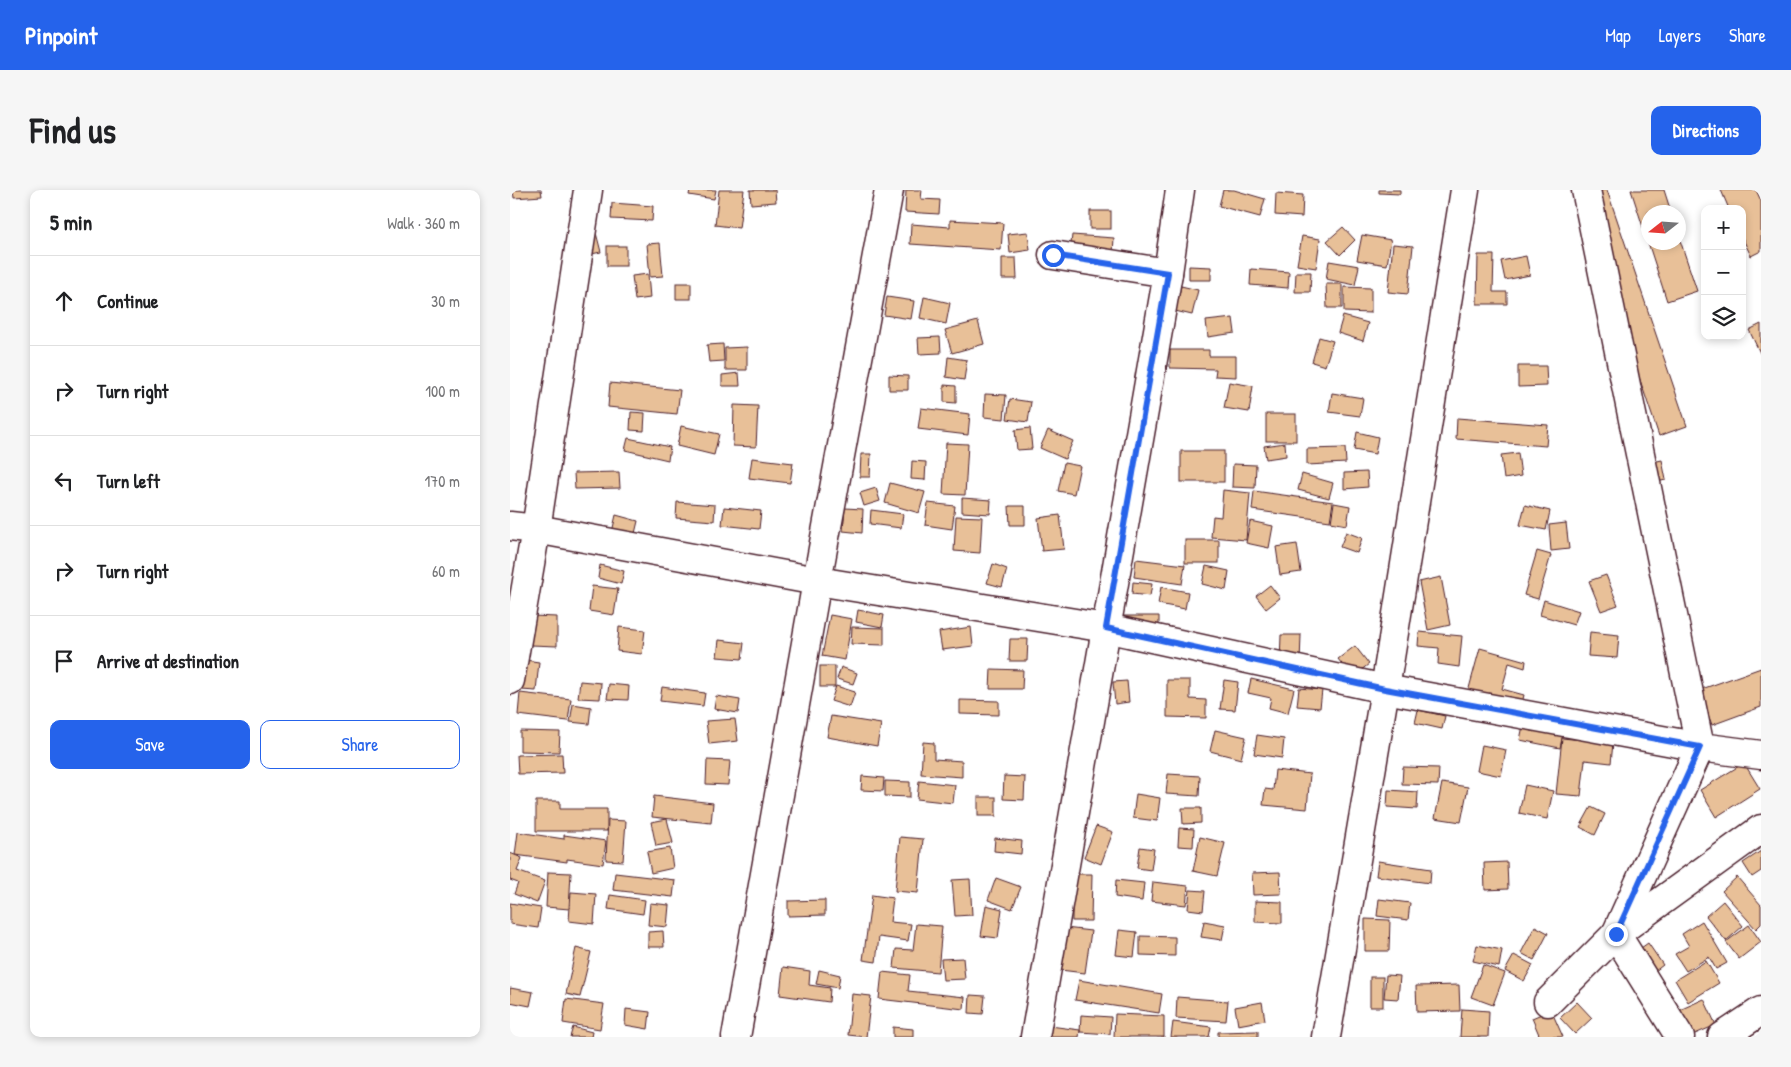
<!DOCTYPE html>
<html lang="en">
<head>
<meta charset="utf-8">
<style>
	:root { --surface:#fff; --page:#f6f6f6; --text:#202124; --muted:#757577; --line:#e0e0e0; --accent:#2563eb }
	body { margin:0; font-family:"Patrick Hand",sans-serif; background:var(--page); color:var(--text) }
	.controls { position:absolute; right:15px; top:15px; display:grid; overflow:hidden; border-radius:10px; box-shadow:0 2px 8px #0003 }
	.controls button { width:45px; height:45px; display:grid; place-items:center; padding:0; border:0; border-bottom:1px solid var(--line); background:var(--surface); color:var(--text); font:25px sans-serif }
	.compass { position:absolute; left:1131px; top:15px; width:45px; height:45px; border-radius:50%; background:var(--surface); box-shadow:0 2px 8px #0003; rotate:253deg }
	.stop { position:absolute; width:15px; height:15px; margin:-11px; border:4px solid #2563eb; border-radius:50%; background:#fff }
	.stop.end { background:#2563eb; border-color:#fff; box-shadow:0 1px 5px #0008 }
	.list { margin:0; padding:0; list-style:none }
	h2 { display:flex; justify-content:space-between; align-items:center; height:65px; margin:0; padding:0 20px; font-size:21px }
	h2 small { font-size:16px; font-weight:400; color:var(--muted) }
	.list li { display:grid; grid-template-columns:32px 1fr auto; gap:15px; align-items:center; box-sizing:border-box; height:90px; padding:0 20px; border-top:1px solid var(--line) }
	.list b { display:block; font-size:19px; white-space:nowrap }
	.list em { font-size:16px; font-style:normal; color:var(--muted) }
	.actions { display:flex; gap:10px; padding:15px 20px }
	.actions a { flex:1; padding:11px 0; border:1px solid var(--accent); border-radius:10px; text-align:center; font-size:18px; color:var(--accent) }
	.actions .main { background:var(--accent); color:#fff }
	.icon { flex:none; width:28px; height:28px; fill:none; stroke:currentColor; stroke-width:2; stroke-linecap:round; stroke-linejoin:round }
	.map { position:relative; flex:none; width:1251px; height:847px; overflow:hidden; border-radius:10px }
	header { display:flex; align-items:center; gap:30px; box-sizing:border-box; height:70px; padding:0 25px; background:var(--accent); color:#fff }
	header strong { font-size:24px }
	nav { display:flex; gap:28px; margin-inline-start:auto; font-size:18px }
	.intro { display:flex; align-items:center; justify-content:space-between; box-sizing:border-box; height:120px; padding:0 30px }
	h1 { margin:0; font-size:35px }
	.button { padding:12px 22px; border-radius:10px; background:var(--accent); color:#fff; font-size:18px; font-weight:700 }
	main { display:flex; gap:30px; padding:0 30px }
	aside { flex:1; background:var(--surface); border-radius:10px; box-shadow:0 2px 8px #0003 }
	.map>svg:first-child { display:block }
	.building { fill:#e8c098; stroke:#4a1f2b }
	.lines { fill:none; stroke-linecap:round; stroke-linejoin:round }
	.minor-casing { stroke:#4a1f2b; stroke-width:31 }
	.minor { stroke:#fff; stroke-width:28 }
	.route { stroke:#2563eb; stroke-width:6 }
</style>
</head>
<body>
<header>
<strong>Pinpoint</strong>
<nav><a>Map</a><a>Layers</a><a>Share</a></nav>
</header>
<div class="intro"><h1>Find us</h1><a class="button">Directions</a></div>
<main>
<aside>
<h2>5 min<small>Walk · 360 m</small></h2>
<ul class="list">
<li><svg class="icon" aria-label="ahead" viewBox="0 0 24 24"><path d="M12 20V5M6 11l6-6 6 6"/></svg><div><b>Continue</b></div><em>30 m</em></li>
<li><svg class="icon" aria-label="right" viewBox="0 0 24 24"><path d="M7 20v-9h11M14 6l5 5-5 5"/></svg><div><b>Turn right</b></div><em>100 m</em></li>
<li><svg class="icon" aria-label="left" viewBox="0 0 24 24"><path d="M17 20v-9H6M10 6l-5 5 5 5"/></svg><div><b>Turn left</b></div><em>170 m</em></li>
<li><svg class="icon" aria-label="right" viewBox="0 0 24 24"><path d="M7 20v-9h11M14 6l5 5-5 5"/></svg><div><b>Turn right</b></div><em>60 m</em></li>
<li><svg class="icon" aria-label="arrive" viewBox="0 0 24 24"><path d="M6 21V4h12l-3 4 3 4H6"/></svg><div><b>Arrive at destination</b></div></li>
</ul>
<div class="actions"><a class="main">Save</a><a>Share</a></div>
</aside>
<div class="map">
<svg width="1251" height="847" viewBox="0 0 1251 847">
	<rect width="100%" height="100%" fill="#fff"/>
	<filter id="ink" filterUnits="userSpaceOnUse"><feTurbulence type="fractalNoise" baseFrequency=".02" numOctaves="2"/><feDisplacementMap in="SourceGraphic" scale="10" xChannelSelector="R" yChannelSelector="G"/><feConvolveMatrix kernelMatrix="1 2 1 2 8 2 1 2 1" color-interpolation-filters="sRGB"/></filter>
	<g filter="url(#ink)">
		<g class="building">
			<polygon points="3,0 31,0 32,6 4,8"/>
			<polygon points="180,0 206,0 204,9 179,5"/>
			<polygon points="209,0 234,0 229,38 205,35"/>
			<polygon points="240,0 265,0 266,12 241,14"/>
			<polygon points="396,0 412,0 411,9 430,10 429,24 395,22"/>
			<polygon points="713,0 724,0 755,9 750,27 709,16"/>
			<polygon points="869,0 890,0 890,4 869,3"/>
			<polygon points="1069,0 1097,0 1177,236 1149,246 1066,1"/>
			<polygon points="1121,0 1154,0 1161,22 1138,22 1138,52 1168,52 1168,44 1187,101 1157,111"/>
			<polygon points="1211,0 1246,0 1251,11 1251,61 1241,66 1232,47 1232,19 1219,19"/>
			<polygon points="766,3 793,5 792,27 765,25"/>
			<polygon points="102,13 143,16 142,31 101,29"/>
			<rect x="580" y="21" width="21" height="18"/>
			<polygon points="440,30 493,33 491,60 400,54 401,34 440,37"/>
			<polygon points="833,37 845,50 830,65 817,51"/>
			<polygon points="85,39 91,62 72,66"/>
			<polygon points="518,42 520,60 500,63 498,44"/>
			<polygon points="562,45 604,48 602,79 560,63"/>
			<polygon points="852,45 881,50 877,75 847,70"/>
			<polygon points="792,46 810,49 806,78 787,75"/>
			<polygon points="150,53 153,86 140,87 137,54"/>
			<polygon points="883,54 903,56 898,104 878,102"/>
			<rect x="97" y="56" width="19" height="20"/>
			<polygon points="968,65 984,65 983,102 997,102 997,114 967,114"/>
			<polygon points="1016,66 1020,85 995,90 991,71"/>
			<polygon points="492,68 506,68 507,89 492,89"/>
			<polygon points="819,71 849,76 845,95 816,89"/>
			<polygon points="679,76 701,77 701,90 679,90"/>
			<polygon points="741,79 779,82 778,98 740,95"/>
			<polygon points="786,82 801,82 800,102 785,102"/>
			<polygon points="138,84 140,108 125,110 122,86"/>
			<rect x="166" y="93" width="15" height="16"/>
			<polygon points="816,94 832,94 832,118 817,118"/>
			<polygon points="671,96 688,100 682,125 665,121"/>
			<polygon points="834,97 861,98 861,123 834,122"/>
			<polygon points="377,107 404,111 401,129 374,125"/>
			<polygon points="414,107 440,113 436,134 410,128"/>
			<polygon points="833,126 858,133 853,151 828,143"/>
			<polygon points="723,128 725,143 698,147 696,131"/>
			<polygon points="468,131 474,154 442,163 435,140"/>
			<polygon points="1251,134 1251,165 1239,140"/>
			<polygon points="430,147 431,163 409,164 408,148"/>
			<polygon points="809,147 823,151 815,176 802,172"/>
			<polygon points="213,154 214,171 199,172 197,155"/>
			<polygon points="237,157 237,180 215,180 215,158"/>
			<polygon points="660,160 699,160 699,166 726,166 726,187 705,186 706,179 660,178"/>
			<polygon points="438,167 457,170 454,190 436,187"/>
			<polygon points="1008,176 1036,176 1037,196 1008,197"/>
			<polygon points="229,183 230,196 212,196 212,185"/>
			<polygon points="379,185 398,186 398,200 379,200"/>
			<polygon points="719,192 743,196 739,222 714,218"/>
			<polygon points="100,193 170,200 167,224 98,217"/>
			<polygon points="434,195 446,196 446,213 434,212"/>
			<polygon points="822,203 853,208 850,226 819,222"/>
			<polygon points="475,204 496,205 494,229 474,227"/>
			<polygon points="500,209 521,212 518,232 497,229"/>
			<polygon points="224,215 248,216 246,257 223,256"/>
			<polygon points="411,218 460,224 458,245 408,239"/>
			<polygon points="121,222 135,223 134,241 120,240"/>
			<rect x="756" y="224" width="30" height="27"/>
			<polygon points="947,228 1038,235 1036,256 946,249"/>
			<polygon points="171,236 209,244 204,265 167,256"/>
			<polygon points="520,238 522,259 507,260 505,240"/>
			<polygon points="538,240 563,251 555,269 530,258"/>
			<polygon points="847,242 868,247 865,264 844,260"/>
			<polygon points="118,248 160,257 158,270 115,260"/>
			<polygon points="436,253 458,254 455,305 433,304"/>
			<polygon points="775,253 776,266 756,269 754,256"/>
			<polygon points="835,258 836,273 797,275 797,259"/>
			<rect x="671" y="261" width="43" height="31"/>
			<polygon points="1008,263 1011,286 994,289 991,265"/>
			<polygon points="351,264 361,264 360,287 350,287"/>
			<polygon points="242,268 283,273 280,293 239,288"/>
			<polygon points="1152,270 1156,290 1137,294 1133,274"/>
			<polygon points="402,271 416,272 415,290 401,289"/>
			<polygon points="554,273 570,276 564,304 548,301"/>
			<polygon points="723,274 746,275 745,298 722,297"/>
			<polygon points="109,282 110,298 65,299 64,283"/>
			<polygon points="857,282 858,297 834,299 834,283"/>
			<polygon points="792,284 823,293 819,308 788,300"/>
			<polygon points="380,293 415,302 409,323 375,313"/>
			<polygon points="366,298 370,311 354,316 350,303"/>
			<polygon points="713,300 740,303 736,350 701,347 703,326 711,327"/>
			<polygon points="744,301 823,312 820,331 742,320"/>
			<polygon points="452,308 481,310 480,324 452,322"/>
			<polygon points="167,312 205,315 204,331 166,328"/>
			<polygon points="418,313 445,316 442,339 415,335"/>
			<polygon points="824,313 840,316 837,335 821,332"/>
			<polygon points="1015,315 1040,321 1036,340 1010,335"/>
			<polygon points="499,316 515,316 515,335 500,335"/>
			<polygon points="214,317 251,321 249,339 212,335"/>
			<polygon points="335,318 353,319 352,343 333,341"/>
			<polygon points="361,320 393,324 391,338 360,334"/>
			<polygon points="106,325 128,331 121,360 99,355"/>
			<polygon points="550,325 554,359 532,361 528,328"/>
			<polygon points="446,326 472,327 470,363 444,361"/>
			<polygon points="740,331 763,336 759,358 736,353"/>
			<polygon points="1056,333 1059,359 1041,361 1039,335"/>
			<polygon points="836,342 852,348 847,363 830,357"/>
			<rect x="675" y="350" width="34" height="23"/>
			<polygon points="787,354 791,382 770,385 766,357"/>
			<polygon points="1027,361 1041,365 1028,409 1014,405"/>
			<polygon points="626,369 675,375 672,394 624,387"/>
			<polygon points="483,374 497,379 492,397 477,393"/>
			<polygon points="90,375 114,381 111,394 88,388"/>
			<polygon points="696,376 719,381 716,400 692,394"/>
			<polygon points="1096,385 1108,415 1091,421 1079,391"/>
			<polygon points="931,387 940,435 918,440 909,392"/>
			<polygon points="623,392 642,394 640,406 622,404"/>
			<polygon points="760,395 770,408 756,419 746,406"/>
			<polygon points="82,396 108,399 104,425 79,421"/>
			<polygon points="651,397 678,402 675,419 648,414"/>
			<polygon points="1034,410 1069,421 1064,435 1030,425"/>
			<polygon points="348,420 374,425 372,437 346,432"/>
			<polygon points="320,425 342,429 335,470 312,466"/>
			<polygon points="21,426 47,427 47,456 21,455"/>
			<polygon points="614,426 649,426 649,448 614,449"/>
			<polygon points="109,437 135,440 132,464 107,461"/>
			<polygon points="342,437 374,438 374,455 341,454"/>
			<polygon points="461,437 463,456 432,460 429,442"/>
			<polygon points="909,442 952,446 949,477 928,474 929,458 908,456"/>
			<polygon points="1080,442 1109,445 1107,468 1078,466"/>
			<polygon points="771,445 791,445 790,473 770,473"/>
			<polygon points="500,449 518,449 517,471 499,471"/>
			<polygon points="209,450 234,453 232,469 207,467"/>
			<polygon points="845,456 859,474 842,487 828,469"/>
			<polygon points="970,458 1016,471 1015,478 999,473 992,499 1014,505 1011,517 958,502"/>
			<polygon points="15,470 29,472 26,501 11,500"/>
			<rect x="310" y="476" width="15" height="21"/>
			<polygon points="331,477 347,483 343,494 327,489"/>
			<polygon points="1251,478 1251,517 1202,535 1189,500"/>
			<polygon points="481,479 513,480 512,499 480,499"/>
			<polygon points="741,489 784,499 778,523 759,518 761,508 738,503"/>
			<polygon points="657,490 680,490 680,509 696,510 696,528 657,527"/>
			<polygon points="714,490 728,492 725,520 710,519"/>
			<polygon points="70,491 91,493 90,509 68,508"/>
			<polygon points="617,491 619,512 605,514 603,492"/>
			<polygon points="99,494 119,496 118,510 97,509"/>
			<polygon points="326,496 345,502 340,517 321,511"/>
			<polygon points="152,497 195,503 193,516 150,511"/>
			<polygon points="789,498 812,500 810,518 787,516"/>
			<polygon points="10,503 61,509 58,531 8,525"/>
			<polygon points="206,506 230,510 228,523 204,519"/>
			<polygon points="450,510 489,511 489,525 450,524"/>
			<polygon points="63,514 81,517 79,534 60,532"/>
			<polygon points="908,520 935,526 932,539 905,533"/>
			<polygon points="321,526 371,534 367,556 317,547"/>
			<polygon points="1015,526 1055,534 1050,558 1010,550"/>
			<polygon points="225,529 228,551 199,554 196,531"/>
			<polygon points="705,540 736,547 731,569 700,561"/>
			<polygon points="10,541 50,542 49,562 10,561"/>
			<polygon points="747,545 774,549 772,568 744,564"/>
			<polygon points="1052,548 1103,553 1101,573 1075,570 1071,606 1046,604"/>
			<polygon points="413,552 424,553 424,569 452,571 452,587 411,584"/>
			<polygon points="972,555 996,560 991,586 967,581"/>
			<polygon points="52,564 53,583 8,584 7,565"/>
			<polygon points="197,570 220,571 218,595 196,594"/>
			<polygon points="1234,573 1250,599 1206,627 1190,600"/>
			<polygon points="893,577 929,578 928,595 892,594"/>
			<polygon points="765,580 800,584 797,619 753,615 755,599 763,600"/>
			<polygon points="658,584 690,586 689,606 656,604"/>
			<polygon points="352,586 374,588 373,601 351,600"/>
			<polygon points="494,586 515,587 514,610 493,609"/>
			<polygon points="375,591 400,592 400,607 375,606"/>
			<polygon points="409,591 445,595 443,613 407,609"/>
			<polygon points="932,593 958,597 951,632 925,628"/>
			<polygon points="1015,595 1043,601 1037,629 1009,623"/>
			<polygon points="878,600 908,602 907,619 877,617"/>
			<polygon points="626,604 650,608 647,631 623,628"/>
			<polygon points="144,606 203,613 201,633 142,627"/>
			<rect x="468" y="607" width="18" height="19"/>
			<polygon points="26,611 50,611 50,619 97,619 97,641 26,641"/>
			<polygon points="1081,617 1095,624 1085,645 1070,637"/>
			<polygon points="672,618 691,618 691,633 673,634"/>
			<polygon points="157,629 163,653 146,656 141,632"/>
			<polygon points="98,630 116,631 113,671 96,670"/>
			<polygon points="586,636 603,642 591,674 574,667"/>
			<polygon points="669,638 684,639 683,657 668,656"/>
			<polygon points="8,642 54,649 54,645 96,651 93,674 57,669 57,672 5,665"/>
			<polygon points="390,647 413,649 408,703 385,701"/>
			<polygon points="690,647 715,653 707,686 683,681"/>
			<polygon points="485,648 512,651 511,664 484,661"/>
			<polygon points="630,657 644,659 641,680 627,678"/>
			<polygon points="160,658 163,678 141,683 137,662"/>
			<polygon points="1251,661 1251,681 1242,687 1233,673"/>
			<polygon points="0,663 12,668 7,681 35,691 27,713 4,704 8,693 0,690"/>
			<polygon points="868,671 921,679 920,693 866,686"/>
			<polygon points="997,672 998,699 975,700 974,673"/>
			<polygon points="38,682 61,683 59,719 36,717"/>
			<polygon points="770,682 771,704 743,705 742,683"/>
			<polygon points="105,683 165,690 163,707 103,700"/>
			<polygon points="562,684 582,684 581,731 562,731"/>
			<polygon points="1227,687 1251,715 1251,734 1246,739 1212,701"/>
			<polygon points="486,688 511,697 502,719 478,710"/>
			<polygon points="460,689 462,725 445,726 442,690"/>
			<polygon points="606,690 634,693 632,711 605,707"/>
			<polygon points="643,692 678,696 676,715 641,711"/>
			<polygon points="680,700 695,701 693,721 678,719"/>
			<polygon points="61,702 86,704 84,734 59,731"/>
			<polygon points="100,705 135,710 133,724 98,719"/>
			<polygon points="362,705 383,708 380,732 401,734 398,751 369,747 366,772 353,770"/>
			<polygon points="869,709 900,713 898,730 867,726"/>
			<polygon points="315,710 315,725 278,726 278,711"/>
			<polygon points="745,711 772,712 772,733 745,732"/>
			<polygon points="1213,711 1233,736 1216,751 1196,726"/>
			<polygon points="0,713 31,718 28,738 0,734"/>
			<polygon points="140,713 159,715 157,737 138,735"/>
			<polygon points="476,715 492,719 488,748 471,746"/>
			<polygon points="855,729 880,730 879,761 855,761"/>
			<polygon points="694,731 715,735 712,750 691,747"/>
			<polygon points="1192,731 1217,773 1206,779 1199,767 1176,781 1165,764 1179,756 1172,744"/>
			<polygon points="406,734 432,736 428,782 384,778 386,759 403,760"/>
			<polygon points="1239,735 1251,752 1229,769 1216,752"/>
			<polygon points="1025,736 1038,743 1024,770 1011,763"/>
			<polygon points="555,738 581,741 575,783 550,780"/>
			<polygon points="609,740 627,742 624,767 606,765"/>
			<polygon points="153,741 154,757 138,757 138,742"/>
			<polygon points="630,746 665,747 665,766 630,765"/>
			<polygon points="1138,753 1153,775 1140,785 1124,763"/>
			<polygon points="967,755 992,760 989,777 963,771"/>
			<polygon points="66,758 81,762 70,807 56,804"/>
			<polygon points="1004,765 1023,775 1014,791 995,781"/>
			<polygon points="453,768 455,789 433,790 431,769"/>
			<polygon points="1196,771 1209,793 1178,812 1165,790"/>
			<polygon points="973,775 995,783 983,815 961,807"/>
			<polygon points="273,777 300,781 299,795 320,798 319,812 270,805"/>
			<polygon points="309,780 330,785 328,798 306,794"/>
			<polygon points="372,782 400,785 398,801 455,807 454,819 369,809"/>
			<polygon points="876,785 890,786 888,809 874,808"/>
			<rect x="860" y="787" width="13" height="30"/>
			<polygon points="569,790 652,804 649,823 565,810"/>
			<polygon points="949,795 950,821 907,822 906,796"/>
			<polygon points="0,798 23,802 20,816 0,812"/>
			<polygon points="342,804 361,806 356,847 338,845"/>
			<polygon points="460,805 475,806 473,824 459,823"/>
			<polygon points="667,807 718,811 716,831 666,828"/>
			<polygon points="56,809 94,814 90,839 53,833"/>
			<polygon points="1194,809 1206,835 1178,847 1163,823"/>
			<polygon points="752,812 755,830 728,835 725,817"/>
			<polygon points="1067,812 1082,828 1065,844 1050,828"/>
			<polygon points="116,819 140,822 138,839 115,835"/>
			<polygon points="952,819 979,821 978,847 950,847"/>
			<polygon points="1041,820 1053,847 1030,847 1022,828"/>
			<polygon points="605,824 654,826 654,847 604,847"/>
			<polygon points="571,825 601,827 600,844 570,842"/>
			<polygon points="663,832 701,837 699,847 661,847"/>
			<polygon points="540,836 570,840 569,847 539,847"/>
			<polygon points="63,837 82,842 81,847 60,847"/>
			<polygon points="383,837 403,839 403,847 383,847"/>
			<polygon points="748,841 748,847 708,847 708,842"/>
		</g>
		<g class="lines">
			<g class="minor-casing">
				<g id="minor">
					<polyline points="1076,0 1190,557 1251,565"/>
					<polyline points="543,65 658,83"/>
					<polyline points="0,336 26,339 307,391 596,438 875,499 1190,557 1106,744"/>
					<polyline points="0,490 26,339 78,0"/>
					<polyline points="1106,744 1170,847"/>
					<polyline points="1038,812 1106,744 1251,639"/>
					<polyline points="226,847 307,391 379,0"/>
					<polyline points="525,847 658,83 670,0"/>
					<polyline points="816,847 875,499 955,0"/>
					<polyline points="1212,847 1251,821"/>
				</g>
			</g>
			<use href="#minor" class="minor"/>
		</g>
	</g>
	<g class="lines" filter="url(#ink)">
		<polyline class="route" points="543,65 658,83 596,438 875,499 1190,557 1106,744"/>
	</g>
</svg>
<div class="controls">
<button>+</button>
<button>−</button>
<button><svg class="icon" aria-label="layers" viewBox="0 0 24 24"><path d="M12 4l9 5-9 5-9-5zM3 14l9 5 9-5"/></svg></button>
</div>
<svg class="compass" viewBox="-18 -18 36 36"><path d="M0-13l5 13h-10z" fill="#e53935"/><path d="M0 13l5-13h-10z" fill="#757577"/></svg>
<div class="stop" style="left:543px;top:65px"></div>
<div class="stop end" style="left:1106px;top:744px"></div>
</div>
</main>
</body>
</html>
